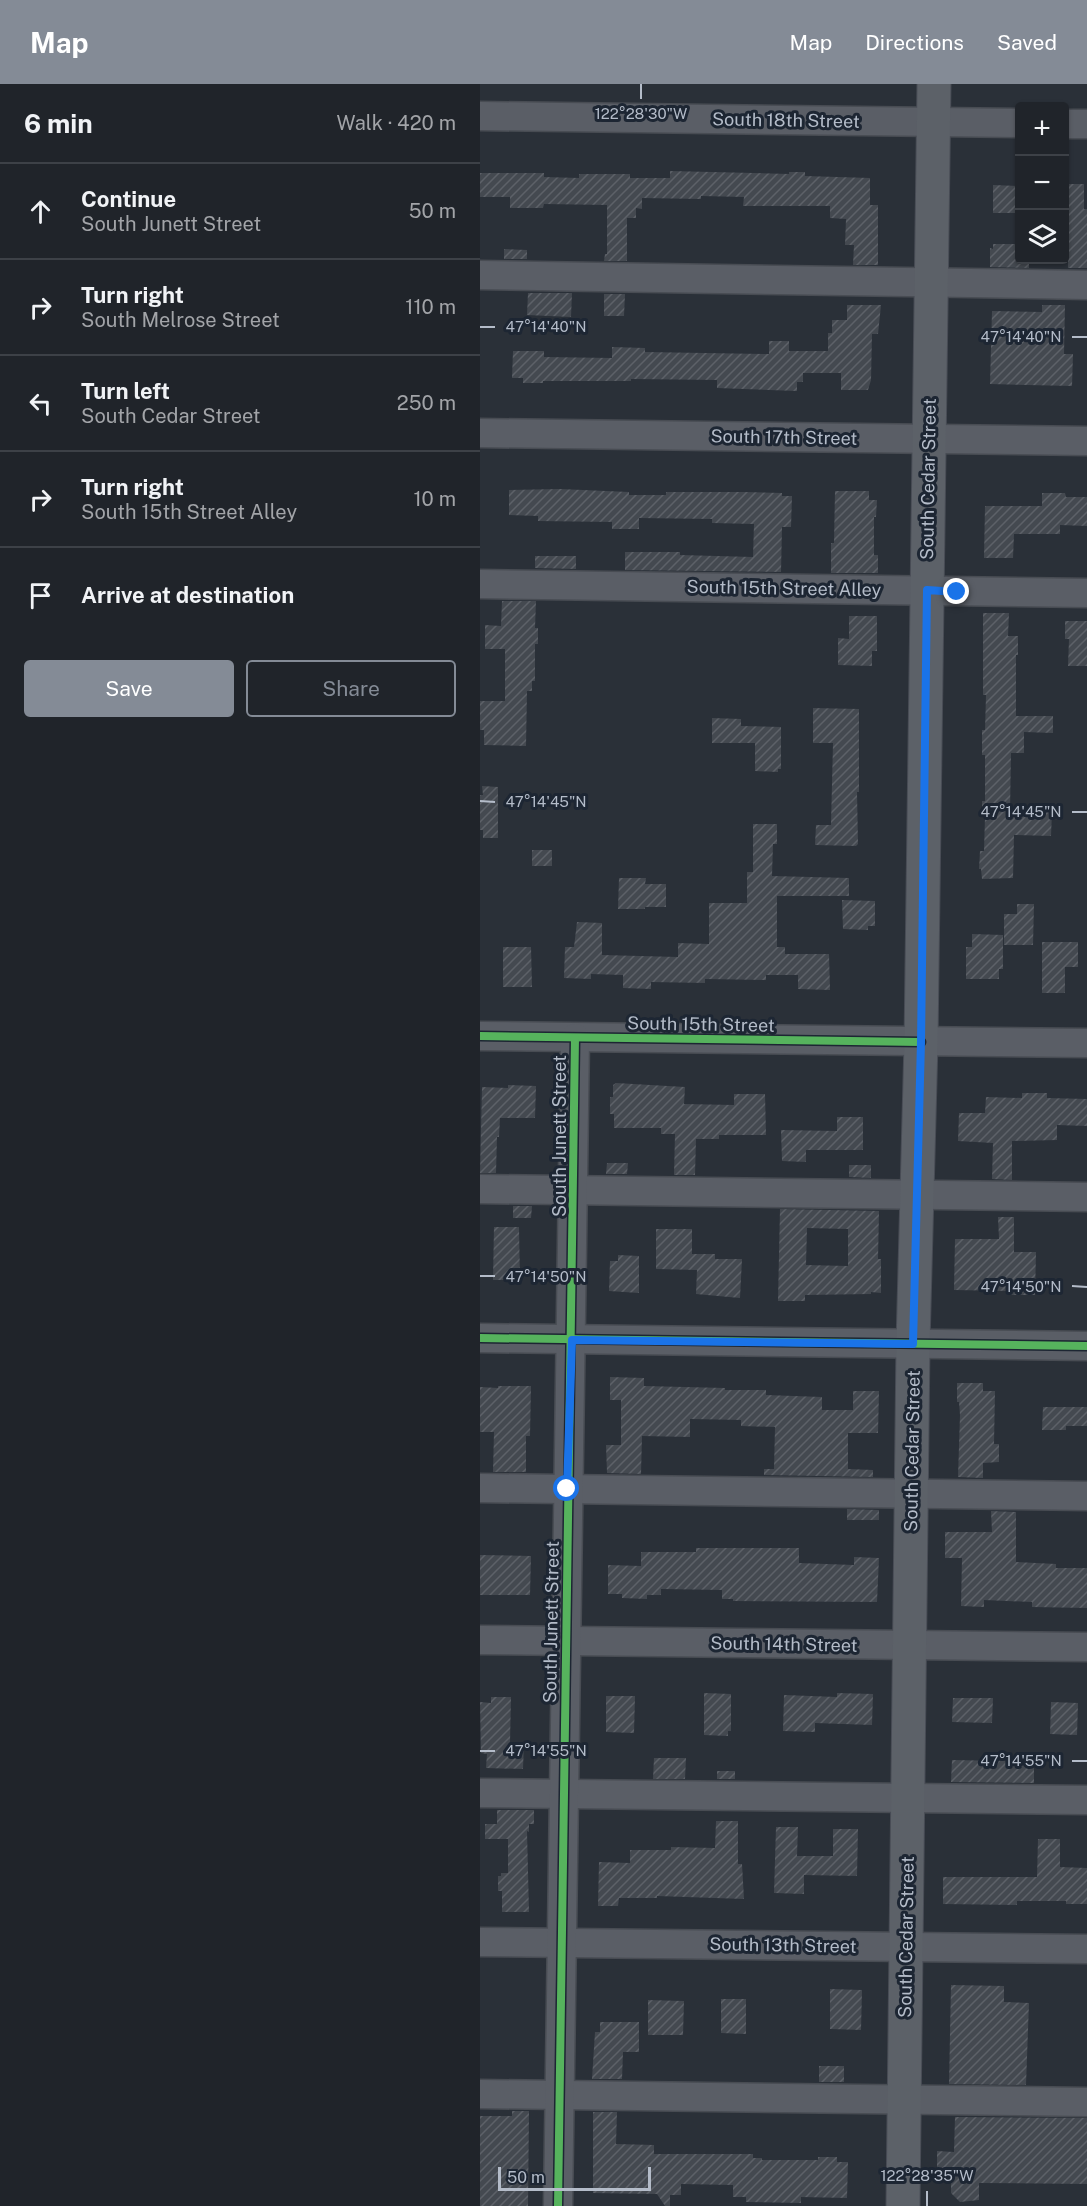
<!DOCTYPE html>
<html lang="en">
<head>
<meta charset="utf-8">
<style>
	:root { --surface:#20242a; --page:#282c32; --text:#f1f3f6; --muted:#a2a4a8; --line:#3d4147; --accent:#848b96 }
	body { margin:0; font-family:"Public Sans",sans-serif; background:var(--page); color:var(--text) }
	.controls { position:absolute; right:18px; top:18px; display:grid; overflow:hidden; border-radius:6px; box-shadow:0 2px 4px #0004 }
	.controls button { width:54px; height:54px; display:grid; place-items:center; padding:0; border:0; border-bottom:2px solid var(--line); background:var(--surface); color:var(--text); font:30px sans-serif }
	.scale { position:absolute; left:18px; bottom:15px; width:153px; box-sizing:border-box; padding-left:6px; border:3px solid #b4bcc9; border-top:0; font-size:16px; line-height:21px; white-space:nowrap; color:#b4bcc9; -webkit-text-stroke:4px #1d2633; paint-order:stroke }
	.stop { position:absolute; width:18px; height:18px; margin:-14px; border:4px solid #1a73e8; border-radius:50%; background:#fff }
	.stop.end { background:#1a73e8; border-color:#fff; box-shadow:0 2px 6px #0008 }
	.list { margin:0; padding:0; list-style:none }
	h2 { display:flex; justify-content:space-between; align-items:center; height:78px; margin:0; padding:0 24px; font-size:26px }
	h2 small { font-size:20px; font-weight:400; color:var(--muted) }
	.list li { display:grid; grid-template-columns:39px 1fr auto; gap:18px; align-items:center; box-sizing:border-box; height:96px; padding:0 24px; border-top:2px solid var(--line) }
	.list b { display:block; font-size:22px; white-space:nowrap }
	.list p { margin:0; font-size:20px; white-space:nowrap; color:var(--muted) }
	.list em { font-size:20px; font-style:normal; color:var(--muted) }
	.actions { display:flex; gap:12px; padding:18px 24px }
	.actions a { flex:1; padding:14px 0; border:2px solid var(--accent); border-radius:6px; text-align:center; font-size:21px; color:var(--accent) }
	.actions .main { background:var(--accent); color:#fff }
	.icon { flex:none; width:33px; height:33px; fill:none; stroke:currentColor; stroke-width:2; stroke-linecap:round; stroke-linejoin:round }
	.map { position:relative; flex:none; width:607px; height:2122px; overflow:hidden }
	header { display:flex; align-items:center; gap:36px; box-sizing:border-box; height:84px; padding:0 30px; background:var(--accent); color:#fff }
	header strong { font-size:28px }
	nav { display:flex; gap:33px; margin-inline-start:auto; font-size:21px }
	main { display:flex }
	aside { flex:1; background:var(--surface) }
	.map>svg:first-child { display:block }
	.building { fill:url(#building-hatch); fill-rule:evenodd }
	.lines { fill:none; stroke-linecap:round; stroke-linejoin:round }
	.minor-casing { stroke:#484c53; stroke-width:31 }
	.major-casing { stroke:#484c55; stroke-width:35 }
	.minor { stroke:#5a5e66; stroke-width:28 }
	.major { stroke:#5c6168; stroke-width:33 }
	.cycleway-casing { stroke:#1d2633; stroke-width:11 }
	.cycleway { stroke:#56b35d; stroke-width:8 }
	.route { stroke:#1a73e8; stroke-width:8 }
	.ticks { fill:none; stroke:#b4bcc9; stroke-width:2 }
	.labels { text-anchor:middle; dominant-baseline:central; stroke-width:6; stroke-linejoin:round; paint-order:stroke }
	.street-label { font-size:18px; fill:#b4bcc9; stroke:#1d2633 }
	.ticks-label { font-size:15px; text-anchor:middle; fill:#b4bcc9; stroke:#1d2633; stroke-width:6; stroke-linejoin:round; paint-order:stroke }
</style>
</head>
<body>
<header>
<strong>Map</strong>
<nav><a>Map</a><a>Directions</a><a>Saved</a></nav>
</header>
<main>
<aside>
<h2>6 min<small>Walk · 420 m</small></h2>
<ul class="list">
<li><svg class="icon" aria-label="ahead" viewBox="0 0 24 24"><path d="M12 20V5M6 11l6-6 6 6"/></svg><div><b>Continue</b><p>South Junett Street</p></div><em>50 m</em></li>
<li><svg class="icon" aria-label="right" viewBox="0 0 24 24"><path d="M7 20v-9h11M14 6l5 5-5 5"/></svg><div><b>Turn right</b><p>South Melrose Street</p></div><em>110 m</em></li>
<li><svg class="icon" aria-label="left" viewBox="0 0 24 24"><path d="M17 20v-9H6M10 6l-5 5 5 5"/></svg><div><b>Turn left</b><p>South Cedar Street</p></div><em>250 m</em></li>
<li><svg class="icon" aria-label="right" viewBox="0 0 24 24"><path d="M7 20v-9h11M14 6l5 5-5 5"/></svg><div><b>Turn right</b><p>South 15th Street Alley</p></div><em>10 m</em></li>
<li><svg class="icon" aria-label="arrive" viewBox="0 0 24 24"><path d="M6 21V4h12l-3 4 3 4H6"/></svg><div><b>Arrive at destination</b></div></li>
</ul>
<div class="actions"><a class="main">Save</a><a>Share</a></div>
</aside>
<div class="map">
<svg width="607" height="2122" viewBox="0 0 607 2122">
	<defs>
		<pattern id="building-hatch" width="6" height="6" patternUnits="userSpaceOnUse" patternTransform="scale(1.5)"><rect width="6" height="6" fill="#444950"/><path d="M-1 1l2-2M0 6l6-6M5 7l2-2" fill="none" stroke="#5d6168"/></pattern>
	</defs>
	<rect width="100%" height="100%" fill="#2a3038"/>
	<g class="building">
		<polygon points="190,87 309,90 309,88 325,88 325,92 390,94 390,121 398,121 398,181 373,181 374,161 365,161 366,135 350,134 350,122 263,122 264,113 221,112 221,115 162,114 162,125 156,124 156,134 147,134 147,177 124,177 125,170 127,170 127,121 64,120 63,124 30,124 30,113 0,113 0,89 64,89 64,93 99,94 99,90 150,90 150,94 190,94"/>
		<polygon points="585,100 604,100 604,125 607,125 607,184 588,184 588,140 585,138"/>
		<polygon points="513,101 540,102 540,129 513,129"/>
		<polygon points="513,160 540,160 540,176 549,176 549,184 510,183 510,164 513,165"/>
		<polygon points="24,165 47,166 47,175 24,175"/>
		<polygon points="48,209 92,209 91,233 47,231"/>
		<polygon points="124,210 145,210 144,232 124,232"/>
		<polygon points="367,221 401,221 398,250 392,250 391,296 388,306 361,306 361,289 323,289 323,298 317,298 317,307 237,304 237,296 151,295 151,297 63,297 63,299 43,299 43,294 32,294 33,267 64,267 64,273 132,274 132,263 165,264 165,268 289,270 289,257 309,257 309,267 348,267 348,249 352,249 352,236 367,236"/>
		<polygon points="562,221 585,221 584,270 593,270 592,302 510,300 512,227 562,228"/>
		<polygon points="80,405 149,408 149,411 186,411 186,408 264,408 302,409 302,412 312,412 311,443 302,443 301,488 145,486 145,468 200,468 200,471 273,473 274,440 232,439 232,435 159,434 159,445 132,445 132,438 58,437 58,432 29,431 29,406"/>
		<polygon points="355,407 389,407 389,416 397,416 396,433 394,433 394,471 398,471 398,489 351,489 351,459 354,459"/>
		<polygon points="562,409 585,409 586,413 607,413 607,442 580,441 580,450 534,450 533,474 504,474 505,422 562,422"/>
		<polygon points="55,472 96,472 96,485 55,484"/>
		<polygon points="22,517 56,517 55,544 58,544 58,560 55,560 55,597 52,597 52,607 47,607 46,662 4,661 4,646 0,646 0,617 25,617 25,565 5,565 5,541 21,542"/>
		<polygon points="503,529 529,529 528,552 538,552 538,571 536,571 536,632 573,632 573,649 544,648 544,669 531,669 530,728 572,728 571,752 534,751 533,794 502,795 501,785 499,785 500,767 504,767 505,733 502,733 502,717 505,717 505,671 502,671 502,646 505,646 506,611 503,611"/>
		<polygon points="369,532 397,532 397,567 392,567 392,582 358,581 358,554 369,555"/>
		<polygon points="585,537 607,537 607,582 588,582 589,555 585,555"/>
		<polygon points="333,624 379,625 379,708 377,708 378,760 376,762 335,761 336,741 351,741 353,659 333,659"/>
		<polygon points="232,634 261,635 261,642 301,643 301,685 298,685 298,688 275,687 275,659 232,659"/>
		<polygon points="2,702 18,703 18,754 3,754 3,746 0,746 0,711 3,711"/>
		<polygon points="273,740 297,740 297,760 293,760 292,792 369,794 369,812 297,812 297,863 305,863 305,870 349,870 350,906 318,905 318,891 286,891 286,896 225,895 225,899 171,898 171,905 143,904 143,891 111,890 111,895 84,894 85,863 94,863 97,838 122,839 122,871 198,873 198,859 229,860 229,819 267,819 267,788 273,788"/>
		<rect x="52" y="766" width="20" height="16"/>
		<polygon points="139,794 166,794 165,800 186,800 186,823 165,823 165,825 138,825"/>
		<polygon points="362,816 395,817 395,842 388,842 388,846 363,845"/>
		<polygon points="537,820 554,820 553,861 524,861 524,830 537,830"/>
		<polygon points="492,850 523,851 523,885 519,885 519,895 486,895 486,863 492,863"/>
		<polygon points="562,858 598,858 598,883 585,883 585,909 562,909"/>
		<polygon points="23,863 51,863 52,903 23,903"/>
		<polygon points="136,999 205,1003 204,1020 254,1021 254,1010 285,1010 286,1051 239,1051 239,1055 216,1055 215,1091 194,1091 195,1050 181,1050 181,1044 134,1044 134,1030 130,1030 130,1013 133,1013 133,1001"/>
		<polygon points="28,1001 56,1002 55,1034 20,1034 19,1053 17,1053 16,1089 0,1089 2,1003 28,1004"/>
		<polygon points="542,1009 567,1009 567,1014 607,1015 607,1042 577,1041 577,1056 532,1057 532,1096 512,1095 513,1059 478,1057 479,1029 505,1029 506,1013 542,1014"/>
		<polygon points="357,1033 383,1033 383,1066 326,1066 326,1078 302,1077 301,1046 357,1047"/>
		<polygon points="127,1079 148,1079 147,1090 126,1090"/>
		<polygon points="369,1081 391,1081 391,1094 369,1093"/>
		<polygon points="33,1122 52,1122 51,1134 33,1134"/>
		<path d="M300,1125L399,1127L398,1175H401V1209L391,1208V1210L325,1211V1217H298ZM327,1144L368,1145V1182L326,1181Z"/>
		<polygon points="518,1133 534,1133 534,1168 556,1168 555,1211 528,1211 528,1207 474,1206 475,1155 519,1155"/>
		<polygon points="14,1143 39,1143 40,1196 13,1196"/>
		<polygon points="176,1145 212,1145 212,1170 235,1170 235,1175 262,1175 260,1214 216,1210 217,1186 176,1185"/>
		<polygon points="138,1171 159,1172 159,1209 129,1207 130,1177 138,1177"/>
		<polygon points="130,1293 164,1294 164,1302 245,1304 245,1306 286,1306 286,1311 342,1313 342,1326 373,1326 373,1307 399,1307 398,1349 368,1349 368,1385 393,1386 393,1393 284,1391 284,1385 294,1385 295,1343 261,1342 261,1336 210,1335 210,1353 162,1352 161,1390 127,1389 126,1361 141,1361 141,1316 130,1316"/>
		<polygon points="477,1299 503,1299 503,1307 515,1307 514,1360 519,1360 519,1378 503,1379 503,1394 478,1393 480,1331 479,1318 477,1318"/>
		<polygon points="18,1302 51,1302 50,1352 46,1352 46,1388 13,1388 14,1348 0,1348 0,1303 18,1304"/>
		<polygon points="563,1323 607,1323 607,1342 586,1342 586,1346 562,1346"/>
		<polygon points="367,1425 399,1426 399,1436 367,1436"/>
		<polygon points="511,1427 536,1428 536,1478 576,1480 576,1484 607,1484 607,1524 552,1523 552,1518 504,1516 504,1523 481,1522 482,1474 465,1474 465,1448 512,1448"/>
		<polygon points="216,1464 319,1464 319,1479 374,1481 374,1473 399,1474 397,1518 253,1517 253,1515 242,1515 242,1506 181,1505 181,1511 167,1511 167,1515 142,1514 142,1510 128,1510 128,1481 161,1482 161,1468 216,1468"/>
		<polygon points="0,1471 51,1472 50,1511 0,1511"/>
		<polygon points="224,1609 251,1610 251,1647 248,1647 248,1652 224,1651"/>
		<polygon points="357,1609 393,1610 392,1641 335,1639 335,1648 303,1647 304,1611 357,1613"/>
		<polygon points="126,1612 155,1612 154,1649 126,1648"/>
		<polygon points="11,1613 31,1613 30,1659 44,1659 43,1685 6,1684 7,1670 1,1669 0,1618 11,1619"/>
		<polygon points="473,1614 513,1614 512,1639 472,1638"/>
		<polygon points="571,1618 598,1619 597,1651 570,1650"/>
		<polygon points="174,1674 206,1674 205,1695 173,1695"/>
		<polygon points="528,1674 554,1674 554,1699 471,1698 472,1676 528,1677"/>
		<rect x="237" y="1687" width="18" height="8"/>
		<polygon points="17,1726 54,1726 54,1740 49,1740 49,1748 47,1747 49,1828 22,1828 22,1807 18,1807 18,1792 21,1792 21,1789 28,1789 28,1755 5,1755 5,1740 17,1740"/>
		<polygon points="236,1737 258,1737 258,1780 262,1780 264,1815 177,1812 177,1814 139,1814 138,1822 118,1822 119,1778 150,1779 150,1766 191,1766 191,1763 235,1764"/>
		<polygon points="296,1743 318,1743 317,1772 353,1772 353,1745 378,1745 377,1792 324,1791 324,1810 294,1809"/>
		<polygon points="558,1755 580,1755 580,1783 607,1784 607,1820 586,1820 586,1817 537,1817 537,1821 463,1820 463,1793 557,1793"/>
		<polygon points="471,1901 524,1902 524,1918 549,1919 546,2001 469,2000"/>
		<polygon points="350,1905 382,1906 381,1946 350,1945"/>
		<polygon points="241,1915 266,1915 266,1950 241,1949"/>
		<polygon points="168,1916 204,1917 203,1951 168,1951"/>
		<polygon points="120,1938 159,1938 159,1968 143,1968 142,1995 112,1995 115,1948 120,1948"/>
		<rect x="339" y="1982" width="25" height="16"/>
		<polygon points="32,2027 49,2027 48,2122 0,2122 0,2032 32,2032"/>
		<polygon points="113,2028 137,2028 136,2060 174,2061 174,2070 273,2070 273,2074 282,2074 282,2076 338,2076 338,2073 357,2073 357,2078 368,2078 367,2114 321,2113 321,2119 266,2118 266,2113 253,2113 253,2101 201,2100 201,2111 190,2111 190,2122 185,2122 177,2110 113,2109"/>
		<polygon points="475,2033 607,2034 607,2100 499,2099 499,2116 480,2118 471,2109 471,2090 457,2090 457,2067 474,2068"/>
	</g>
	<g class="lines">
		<g class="minor-casing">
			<g id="minor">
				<polyline points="0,32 540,39"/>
				<polyline points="584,40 607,40"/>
				<polyline points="0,191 607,201"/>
				<polyline points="0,349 607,357"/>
				<polyline points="0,500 607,509"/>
				<polyline points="0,952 607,959"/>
				<polyline points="0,1105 607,1113"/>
				<polyline points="0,1254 607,1262"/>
				<polyline points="0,1404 607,1412"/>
				<polyline points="0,1556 607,1563"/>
				<polyline points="0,1709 607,1716"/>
				<polyline points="0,1858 607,1865"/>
				<polyline points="0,2010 607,2018"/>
				<polyline points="78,2122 95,954"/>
			</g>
		</g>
		<g class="major-casing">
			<polyline id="major" points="423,2122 433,1260 441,958 454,0"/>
		</g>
		<use href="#minor" class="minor"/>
		<use href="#major" class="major"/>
		<g class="cycleway-casing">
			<g id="cycleway">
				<polyline points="0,952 441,958"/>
				<polyline points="0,1254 607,1262"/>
				<polyline points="78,2122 95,954"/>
			</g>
		</g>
		<use href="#cycleway" class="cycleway"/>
	</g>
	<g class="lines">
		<polyline class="route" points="87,1405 92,1256 433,1260 441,958 447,506 477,508"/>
	</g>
	<path class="ticks" d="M161,15V0M0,243H15M592,253H607M0,717L15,718M592,728H607M0,1192H15M592,1202L607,1203M0,1667H15M592,1677H607M447,2122V2107"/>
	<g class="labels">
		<g class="street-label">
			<text transform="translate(306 36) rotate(1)">South 18th Street</text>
			<text transform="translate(304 353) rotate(1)">South 17th Street</text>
			<text transform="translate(448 395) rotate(-89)">South Cedar Street</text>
			<text transform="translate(304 504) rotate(1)">South 15th Street Alley</text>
			<text transform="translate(221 940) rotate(1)">South 15th Street</text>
			<text transform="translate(79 1052) rotate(-90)">South Junett Street</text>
			<text transform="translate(432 1367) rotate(-89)">South Cedar Street</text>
			<text transform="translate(71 1538) rotate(-89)">South Junett Street</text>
			<text transform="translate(304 1560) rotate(1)">South 14th Street</text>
			<text transform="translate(426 1853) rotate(-89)">South Cedar Street</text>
			<text transform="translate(303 1861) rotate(1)">South 13th Street</text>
		</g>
	</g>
	<g class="ticks-label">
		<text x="161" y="35">122°28'30"W</text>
		<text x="66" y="248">47°14'40"N</text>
		<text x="541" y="258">47°14'40"N</text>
		<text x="66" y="723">47°14'45"N</text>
		<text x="541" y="733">47°14'45"N</text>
		<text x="66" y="1198">47°14'50"N</text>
		<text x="541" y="1208">47°14'50"N</text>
		<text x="66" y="1672">47°14'55"N</text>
		<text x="541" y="1682">47°14'55"N</text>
		<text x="447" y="2097">122°28'35"W</text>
	</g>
</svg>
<div class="controls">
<button>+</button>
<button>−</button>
<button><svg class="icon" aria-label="layers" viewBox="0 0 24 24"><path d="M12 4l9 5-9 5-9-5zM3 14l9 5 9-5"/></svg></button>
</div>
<div class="scale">50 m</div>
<div class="stop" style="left:87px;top:1405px"></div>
<div class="stop end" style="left:477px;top:508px"></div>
</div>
</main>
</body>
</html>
